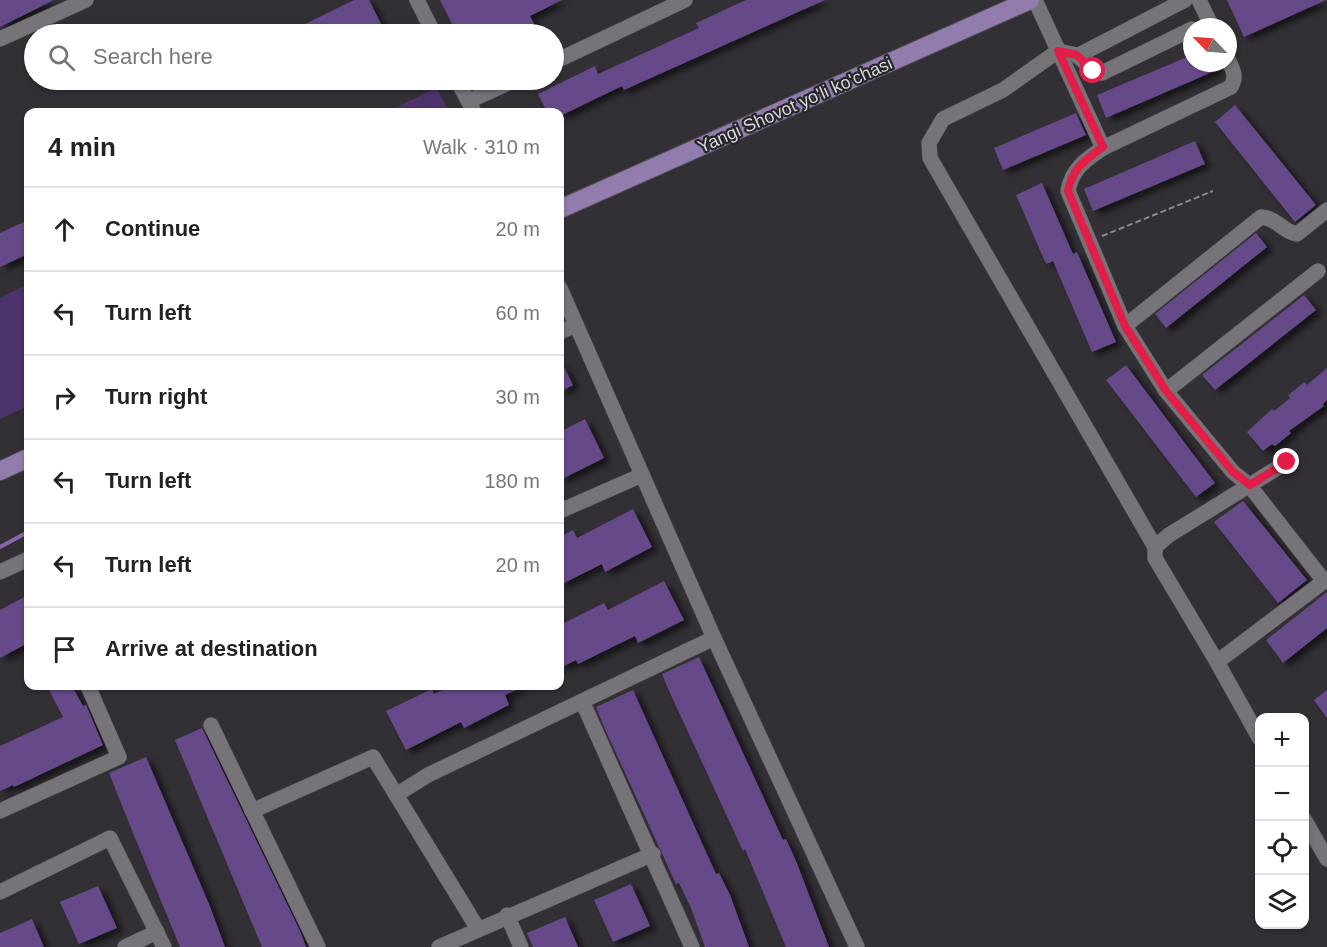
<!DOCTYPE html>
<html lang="en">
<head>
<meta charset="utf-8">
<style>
	:root { --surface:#fff; --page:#f6f6f6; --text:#222; --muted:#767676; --line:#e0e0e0 }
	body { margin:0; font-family:Arial,sans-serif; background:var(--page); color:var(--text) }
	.controls { position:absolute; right:18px; bottom:18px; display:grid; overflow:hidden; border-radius:12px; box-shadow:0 2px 4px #0004 }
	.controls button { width:54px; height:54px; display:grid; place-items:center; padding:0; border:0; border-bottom:2px solid var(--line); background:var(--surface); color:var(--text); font:30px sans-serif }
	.compass { position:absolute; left:1183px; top:18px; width:54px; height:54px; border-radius:50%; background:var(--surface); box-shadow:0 2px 4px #0004; rotate:295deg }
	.stop { position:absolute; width:18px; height:18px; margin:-14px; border:4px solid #e11d48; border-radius:50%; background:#fff }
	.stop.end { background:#e11d48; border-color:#fff; box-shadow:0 2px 6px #0008 }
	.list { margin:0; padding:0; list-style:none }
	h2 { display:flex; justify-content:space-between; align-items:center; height:78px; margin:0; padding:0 24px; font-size:26px }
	h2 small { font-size:20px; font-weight:400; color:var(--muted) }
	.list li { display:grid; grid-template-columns:39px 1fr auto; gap:18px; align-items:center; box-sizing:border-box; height:84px; padding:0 24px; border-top:2px solid var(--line) }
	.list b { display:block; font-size:22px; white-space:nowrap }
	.list em { font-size:20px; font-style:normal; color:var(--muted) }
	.icon { flex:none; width:33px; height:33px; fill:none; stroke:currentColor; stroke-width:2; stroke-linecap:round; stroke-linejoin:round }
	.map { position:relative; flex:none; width:1327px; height:947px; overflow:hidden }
	.search { position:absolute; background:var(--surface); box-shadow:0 2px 4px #0004; left:24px; top:24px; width:540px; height:66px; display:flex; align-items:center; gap:15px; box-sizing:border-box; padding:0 21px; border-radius:33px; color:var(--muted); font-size:22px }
	.panel { position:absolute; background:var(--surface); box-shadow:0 2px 4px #0004; left:24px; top:108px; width:540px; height:582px; border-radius:12px }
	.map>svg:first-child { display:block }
	.green { fill:#4c336b }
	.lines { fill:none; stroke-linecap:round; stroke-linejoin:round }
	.stream { stroke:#8367a8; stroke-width:4 }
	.building { fill:#654988; filter:url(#shadow) }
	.minor-casing { stroke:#4f4d51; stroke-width:16 }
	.major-casing { stroke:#4f4d51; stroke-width:20 }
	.path { stroke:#8a888c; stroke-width:2; stroke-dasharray:6 3; stroke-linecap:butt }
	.minor { stroke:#767479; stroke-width:15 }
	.major { stroke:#927cad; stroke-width:18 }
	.route { stroke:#e11d48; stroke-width:8 }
	.labels { text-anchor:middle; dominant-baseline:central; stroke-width:4.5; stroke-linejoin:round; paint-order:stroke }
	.street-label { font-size:18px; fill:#d8d7da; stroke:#28262b }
</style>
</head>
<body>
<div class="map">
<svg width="1327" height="947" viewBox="0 0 1327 947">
	<defs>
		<filter id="shadow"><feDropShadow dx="6" dy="4" stdDeviation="3" flood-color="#0009"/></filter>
	</defs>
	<rect width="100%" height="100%" fill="#323035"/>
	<g class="green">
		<polygon points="437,88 449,112 386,112"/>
		<polygon points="28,284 28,406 0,419 0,298"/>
	</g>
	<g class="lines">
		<polyline class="stream" points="0,547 28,532"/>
	</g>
	<g class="building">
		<polygon points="0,0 54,0 0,27"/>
		<polygon points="354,0 369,0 386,34 285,34"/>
		<polygon points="440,0 562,0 530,16 539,34 457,34"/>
		<polygon points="746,0 825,0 624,90 622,86 560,116 560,112 547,112 538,94 595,66 598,74 699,28 696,23"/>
		<polygon points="1227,0 1326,0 1244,37"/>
		<polygon points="1192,55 1192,63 1214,63 1217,70 1106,118 1097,95"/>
		<polygon points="1235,105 1316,205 1295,222 1215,122"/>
		<polygon points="1076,113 1086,135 1003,170 994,148"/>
		<polygon points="1195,141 1205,164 1093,211 1084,189"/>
		<polygon points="1042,183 1073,254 1077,252 1116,342 1092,352 1053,261 1046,264 1016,195"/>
		<polygon points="28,220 28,254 0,267 0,233"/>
		<polygon points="1256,233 1267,247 1166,328 1155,314"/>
		<polygon points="1304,295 1316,310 1215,390 1202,375"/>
		<polygon points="560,359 573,385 560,392"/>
		<polygon points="1126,365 1215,483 1196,497 1106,380"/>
		<polygon points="1327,368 1327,400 1323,404 1324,406 1289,431 1291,433 1275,446 1272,444 1263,451 1247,432 1272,409 1274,411 1290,398 1288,395 1305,382 1307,385"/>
		<polygon points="585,419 604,458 560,480 560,432"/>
		<polygon points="1243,501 1307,580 1278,603 1214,522"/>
		<polygon points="633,509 652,547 605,572 602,564 560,585 560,537 573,530 577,538"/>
		<polygon points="664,581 684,620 638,643 635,636 578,664 576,660 560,668 560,625 604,603 608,610"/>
		<polygon points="1327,592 1327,628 1283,663 1266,640"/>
		<polygon points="28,595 28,643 0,658 0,610"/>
		<polygon points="699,657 783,840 786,839 796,861 829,947 786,947 745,849 743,851 670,693 662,674"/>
		<polygon points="47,686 72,686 83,706 86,705 103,745 14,787 13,785 0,791 0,746 63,717"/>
		<polygon points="452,686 525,686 505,695 509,705 464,728 461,722 406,750 386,711 432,689 434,694"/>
		<polygon points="633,690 716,874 719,873 730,895 749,947 705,947 691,908 679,883 676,884 604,727 596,707"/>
		<polygon points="1327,690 1327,718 1314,700"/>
		<polygon points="202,728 300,931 306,947 262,947 175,740"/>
		<polygon points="146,757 209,904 225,947 180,947 131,828 109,773"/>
		<polygon points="631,884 650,926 613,942 594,900"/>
		<polygon points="98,886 117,928 79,944 60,902"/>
		<polygon points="565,917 578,947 533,947 527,933"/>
		<polygon points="32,919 44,947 0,947 0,933"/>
	</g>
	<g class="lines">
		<g class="minor-casing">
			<g id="minor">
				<polyline points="417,0 434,34"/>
				<path d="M1035,0L1103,148C1085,160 1072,169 1068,191L1125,326L1166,391L1233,472L1249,485L1324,581"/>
				<polyline points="1199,0 1212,27"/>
				<polyline points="0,39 86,0"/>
				<polyline points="1077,56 1185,0"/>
				<polyline points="554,62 685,0"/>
				<polyline points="457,80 474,112"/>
				<polyline points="469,101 515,80"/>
				<path d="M1103,148L1231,87C1237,76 1233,70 1228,59"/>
				<polyline points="560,288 714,638 857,947"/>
				<path d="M1125,326L1261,217C1277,218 1283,232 1297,234L1327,210"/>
				<polyline points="560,332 576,325"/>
				<polyline points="1166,391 1318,271"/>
				<polyline points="1287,462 1169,535 1155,547 1155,558 1217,662 1327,579"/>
				<polyline points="560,511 642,475"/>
				<polyline points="1155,547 930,158 929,143 943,119 1003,90 1058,51 1077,55 1093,71 1102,73 1192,29"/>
				<polyline points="0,572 28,559"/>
				<polyline points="1217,662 1260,739"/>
				<polyline points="583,703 692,947"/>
				<polyline points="211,725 318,947"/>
				<polyline points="396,795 428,775 714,638"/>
				<polyline points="0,811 119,757 88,686"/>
				<polyline points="252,811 373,757 478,929"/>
				<polyline points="1304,819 1327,859"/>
				<polyline points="0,892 110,838 164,947"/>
				<polyline points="507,915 521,947"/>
				<polyline points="125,947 157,932"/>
				<polyline points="439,947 653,854"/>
			</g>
		</g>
		<g class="major-casing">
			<g id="major">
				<polyline points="560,209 1030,0"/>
				<polyline points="0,471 28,458"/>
			</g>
		</g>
		<polyline class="path" points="1102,236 1213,191"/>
		<use href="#minor" class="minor"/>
		<use href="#major" class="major"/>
	</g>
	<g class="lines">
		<path class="route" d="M1093,71L1077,55L1058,51L1103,147C1085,160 1072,169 1068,191L1125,326L1166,391L1233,472L1250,485L1287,462"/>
	</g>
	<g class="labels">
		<g class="street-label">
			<text transform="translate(795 105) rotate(-24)">Yangi Shovot yo'li ko'chasi</text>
		</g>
	</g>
</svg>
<div class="controls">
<button>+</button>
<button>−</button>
<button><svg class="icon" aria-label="locate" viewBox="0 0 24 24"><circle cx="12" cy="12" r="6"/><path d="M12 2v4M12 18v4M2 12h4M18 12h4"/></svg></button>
<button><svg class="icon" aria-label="layers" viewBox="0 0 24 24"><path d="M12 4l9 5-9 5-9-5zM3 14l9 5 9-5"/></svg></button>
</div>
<svg class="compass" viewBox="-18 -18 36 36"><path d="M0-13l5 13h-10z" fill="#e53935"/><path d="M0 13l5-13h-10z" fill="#767676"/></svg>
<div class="stop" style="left:1093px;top:71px"></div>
<div class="stop end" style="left:1287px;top:462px"></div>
<div class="search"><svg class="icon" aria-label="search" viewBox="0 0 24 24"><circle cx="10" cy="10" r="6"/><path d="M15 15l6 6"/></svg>Search here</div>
<section class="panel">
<h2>4 min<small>Walk · 310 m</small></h2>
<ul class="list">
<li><svg class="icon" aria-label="ahead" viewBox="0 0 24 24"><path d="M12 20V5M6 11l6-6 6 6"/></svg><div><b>Continue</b></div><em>20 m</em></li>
<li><svg class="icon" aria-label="left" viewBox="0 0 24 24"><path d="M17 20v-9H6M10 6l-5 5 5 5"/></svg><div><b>Turn left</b></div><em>60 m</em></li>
<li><svg class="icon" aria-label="right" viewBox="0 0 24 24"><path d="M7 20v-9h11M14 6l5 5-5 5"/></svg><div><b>Turn right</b></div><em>30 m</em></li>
<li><svg class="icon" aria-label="left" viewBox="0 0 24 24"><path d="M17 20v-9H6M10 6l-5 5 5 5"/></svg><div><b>Turn left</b></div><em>180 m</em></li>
<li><svg class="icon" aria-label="left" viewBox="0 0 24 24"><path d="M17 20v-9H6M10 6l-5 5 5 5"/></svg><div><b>Turn left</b></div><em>20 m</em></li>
<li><svg class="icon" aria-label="arrive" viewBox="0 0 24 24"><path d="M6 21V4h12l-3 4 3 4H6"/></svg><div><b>Arrive at destination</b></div></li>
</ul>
</section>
</div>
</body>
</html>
